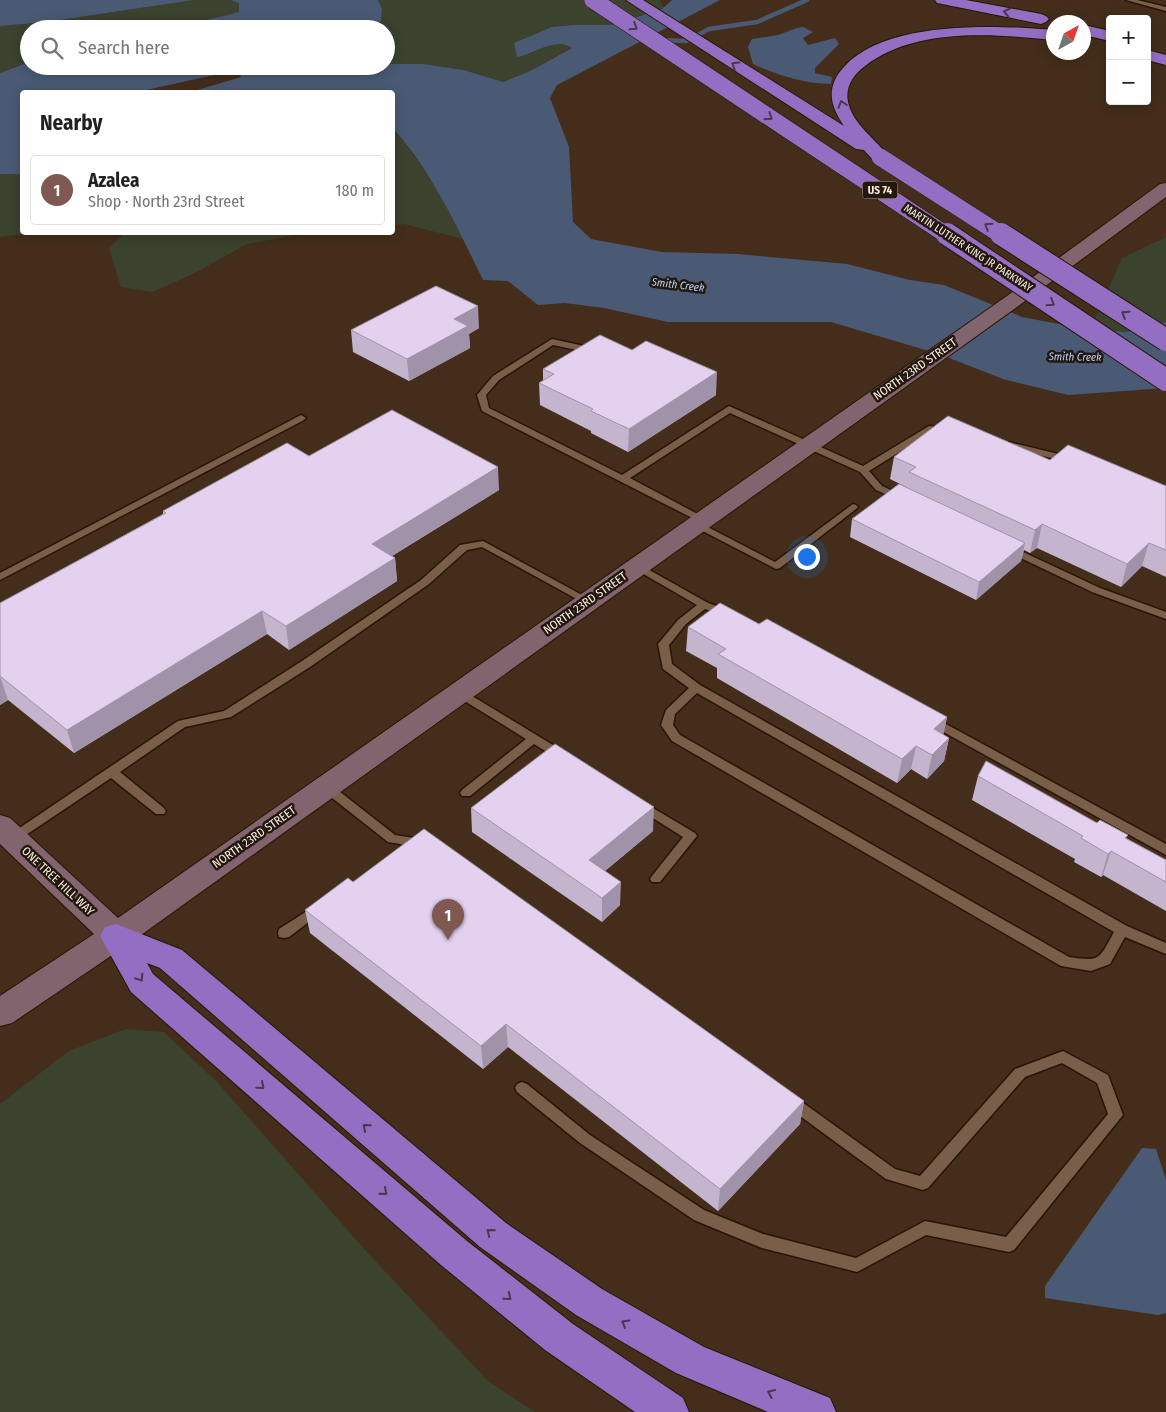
<!DOCTYPE html>
<html lang="en">
<head>
<meta charset="utf-8">
<style>
	:root { --surface:#fff; --page:#f2f2f2; --text:#202124; --muted:#757577; --line:#e0e0e0; --accent:#7f5951 }
	body { margin:0; font-family:"Fira Sans Condensed",sans-serif; background:var(--page); color:var(--text) }
	.controls { position:absolute; right:15px; top:15px; display:grid; overflow:hidden; border-radius:5px; box-shadow:0 2px 12px #0003 }
	.controls button { width:45px; height:45px; display:grid; place-items:center; padding:0; border:0; border-bottom:1px solid var(--line); background:var(--surface); color:var(--text); font:25px sans-serif }
	.compass { position:absolute; left:1046px; top:15px; width:45px; height:45px; border-radius:50%; background:var(--surface); box-shadow:0 2px 12px #0003; rotate:40deg }
	.you { position:absolute; left:806px; top:556px; width:18px; height:18px; margin:-12px; border:4px solid #fff; border-radius:50%; background:#1a73e8; box-shadow:0 0 0 8px #1a73e833 }
	.badge { display:grid; place-items:center; width:32px; height:32px; border-radius:50%; background:var(--accent); color:#fff; font-size:16px; font-weight:700 }
	.pin { position:absolute; translate:-50% -41px; filter:drop-shadow(0 1px 2px #0008) }
	.pin::after { content:''; position:absolute; top:26px; width:18px; height:15px; background:inherit; clip-path:polygon(0 0,100% 0,50% 100%) }
	.list { margin:0; padding:0; list-style:none }
	h2 { display:flex; justify-content:space-between; align-items:center; height:65px; margin:0; padding:0 20px; font-size:21px }
	h2 small { font-size:16px; font-weight:400; color:var(--muted) }
	.list li { display:grid; grid-template-columns:32px 1fr auto; gap:15px; align-items:center; box-sizing:border-box; height:70px; margin:0 10px 10px; padding:0 10px; border:1px solid var(--line); border-radius:5px }
	.list b { display:block; font-size:19px; white-space:nowrap }
	.list p { margin:0; font-size:16px; white-space:nowrap; color:var(--muted) }
	.list em { font-size:16px; font-style:normal; color:var(--muted) }
	.icon { flex:none; width:28px; height:28px; fill:none; stroke:currentColor; stroke-width:2; stroke-linecap:round; stroke-linejoin:round }
	.map { position:relative; flex:none; width:1166px; height:1412px; overflow:hidden }
	.search { position:absolute; background:var(--surface); box-shadow:0 2px 12px #0003; left:20px; top:20px; width:375px; height:55px; display:flex; align-items:center; gap:12px; box-sizing:border-box; padding:0 18px; border-radius:28px; color:var(--muted); font-size:19px }
	.panel { position:absolute; background:var(--surface); box-shadow:0 2px 12px #0003; left:20px; top:90px; width:375px; height:145px; border-radius:5px }
	.map>svg:first-child { display:block }
	.green { fill:#3b422e }
	.water { fill:#4a5a74 }
	.lines { fill:none; stroke-linecap:round; stroke-linejoin:round }
	.stream { stroke:#4a5a74; stroke-width:4.5 }
	.lane-casing { stroke:#2a1503; stroke-width:3 }
	.secondary-casing { stroke:#2a1503; stroke-width:2 }
	.highway-casing { stroke:#2a1503; stroke-width:2 }
	.lane { fill:#795f4a; fill-rule:evenodd }
	.secondary { fill:#81646e; fill-rule:evenodd }
	.highway { fill:#946ec3; fill-rule:evenodd }
	.highway-bridge-far1-casing { stroke:#2a1503; stroke-width:18; stroke-linecap:butt }
	.highway-bridge-casing { stroke:#2a1503; stroke-width:24; stroke-linecap:butt }
	.highway-bridge-far1 { stroke:#946ec3; stroke-width:17 }
	.highway-bridge { stroke:#946ec3; stroke-width:22 }
	.wall { fill:#c4b4ce }
	.shaded-wall { fill:#a092a8 }
	.building { fill:#e4d1f0; stroke:#a092a8 }
	.oneway { stroke:#4b364f }
	.labels { text-anchor:middle; dominant-baseline:central; stroke-width:5; stroke-linejoin:round; paint-order:stroke }
	.shield { fill:#231810; stroke:#baaca2; stroke-width:1 }
	.shield-label { font-size:11px; font-weight:bold; fill:#fbece0 }
	.far-street-label { font-size:11px; fill:#fbece0; stroke:#231810 }
	.far-water-label { font-size:11px; font-style:italic; fill:#b8d1f9; stroke:#231810 }
	.street-label { font-size:12px; fill:#fbece0; stroke:#231810 }
</style>
</head>
<body>
<div class="map">
<svg width="1166" height="1412" viewBox="0 0 1166 1412">
	<rect width="100%" height="100%" fill="#442d1a"/>
	<g class="green">
		<polygon points="194,0 230,0 239,3 239,12 179,27 157,29 29,29 29,62 0,73 0,26 46,22"/>
		<path d="M378,0H660L664,8L611,25H573L552,27L527,55C542,49 557,39 572,47L530,71L503,82L464,70L423,64H386V29H369L381,21L382,9Z"/>
		<path d="M392,129C421,159 445,202 463,239L404,224L393,225Z"/>
		<polygon points="0,174 22,174 22,232 29,233 0,237"/>
		<polygon points="124,233 124,232 304,233 247,244 191,275 152,292 121,287 109,248"/>
		<polygon points="1166,237 1166,322 1125,332 1091,328 1122,258"/>
		<polygon points="125,1029 164,1032 218,1083 366,1251 488,1381 535,1412 0,1412 0,1104 69,1051"/>
	</g>
	<g class="water">
		<polygon points="0,0 194,0 46,22 0,26"/>
		<polygon points="230,0 378,0 382,9 381,21 369,29 157,29 179,27 239,12 239,3"/>
		<path d="M672,0H720L557,85L550,98L569,147L573,222L591,239L662,252L738,254L847,264L910,280L944,285L1022,317L1059,324L1125,332L1166,322V388L1068,395L1003,379L939,354L831,322H668L604,308L565,303L538,305L508,281L483,280C459,231 431,169 393,129L392,92H191L241,77L240,75L228,72L137,92H22V174H0V73L29,62V66H278L289,70L318,66H386V64H423L464,70L503,82L530,71L572,48C556,36 535,54 517,57L514,43L552,27L573,25H611L662,9Z"/>
		<path d="M803,27L813,32L803,38L808,45L835,38L839,44L815,68V73L832,77L831,84C805,84 776,75 753,64L748,47L752,39L778,35L797,28Z"/>
		<polygon points="1142,1148 1156,1149 1166,1180 1166,1313 1158,1315 1045,1298 1045,1286"/>
	</g>
	<g class="lines">
		<polyline class="stream" points="660,40 686,41 709,29 757,22 807,0"/>
		<g class="lane-casing">
			<g id="lane">
				<polygon points="1126,0 1137,0 1166,7 1166,11"/>
				<polygon points="552,339 589,347 590,349 586,352 553,345 499,380 486,395 489,408 622,475 729,406 863,466 929,426 947,428 952,431 947,434 933,431 869,471 882,486 904,496 906,498 901,501 876,490 860,472 730,413 630,478 705,518 707,520 702,523 482,411 477,395 493,376"/>
				<polygon points="301,415 306,418 304,420 0,580 0,573"/>
				<polygon points="1009,442 1071,457 1073,459 1068,462 1006,447 1004,445"/>
				<polygon points="853,504 856,505 858,507 856,509 780,568 776,569 691,525 692,523 700,523 775,562"/>
				<polygon points="483,541 593,601 588,604 584,603 482,547 467,550 429,584 310,667 231,717 185,727 120,772 164,808 166,811 164,814 156,814 111,778 17,841 9,841 7,838 9,835 178,721 224,711 302,661 421,580 460,545"/>
				<polygon points="1010,546 1100,588 1166,612 1166,619 1092,592 1006,551 1005,549 1006,547"/>
				<path d="M637,563L708,603L730,611L731,613L726,616L705,609L686,624L669,645L672,664L700,685L1127,926L1166,943V954L1125,937L1110,964L1091,971L1061,966L672,741L661,725L666,710L689,688L663,669L658,644L678,620L697,605L633,568L632,566L633,564ZM697,693L1114,932C1099,959 1101,962 1069,957L680,735L673,725L675,714Z"/>
				<polygon points="459,688 566,753 568,756 566,759 558,759 534,744 470,796 462,796 460,793 462,790 526,739 455,695 453,692"/>
				<polygon points="933,717 1166,844 1166,855 929,724 927,721"/>
				<polygon points="326,783 330,784 395,835 427,840 429,843 427,846 423,848 388,842 322,790 320,787 322,784"/>
				<polygon points="641,801 695,833 697,836 660,882 652,882 650,879 652,876 683,837 637,808 635,805 637,802"/>
				<polygon points="318,904 322,906 324,909 322,912 289,937 284,938 279,937 278,933 279,929"/>
				<polygon points="1063,1051 1108,1075 1123,1115 1014,1250 1009,1252 926,1235 857,1272 762,1248 694,1220 580,1143 517,1092 515,1088 517,1084 522,1082 527,1084 590,1135 704,1210 763,1234 856,1258 925,1221 1006,1237 1108,1114 1097,1083 1062,1063 1025,1077 928,1188 923,1190 886,1179 785,1105 783,1101 785,1097 790,1095 795,1097 895,1169 920,1176 1015,1069"/>
			</g>
		</g>
		<g class="secondary-casing">
			<polygon id="secondary" points="1166,183 1166,197 1021,304 127,945 12,1023 0,1026 0,996 94,934 0,844 0,815 10,818 118,918 1007,296 1160,184"/>
		</g>
		<g class="highway-casing">
			<g id="highway">
				<path d="M626,0H643L844,126C832,108 826,92 839,73C877,19 995,25 1054,30V40C993,34 916,27 865,66C853,75 845,87 848,102C853,125 876,139 889,157L886,161C875,164 871,158 864,150L856,149Z"/>
				<polygon points="935,0 966,0 1041,14 1046,16 1049,19 1046,22 1041,24 942,4 937,3"/>
				<polygon points="1084,25 1110,31 1110,41 1084,35"/>
				<polygon points="1147,50 1166,55 1166,65 1147,60"/>
				<polygon points="116,924 182,950 506,1223 602,1289 704,1347 830,1398 836,1412 768,1412 676,1373 576,1315 480,1247 160,968 147,963 153,974 467,1241 573,1324 683,1398 689,1412 635,1412 545,1350 441,1265 131,992 100,936 105,927"/>
			</g>
		</g>
		<use href="#lane" class="lane"/>
		<use href="#secondary" class="secondary"/>
		<use href="#highway" class="highway"/>
		<g class="highway-bridge-far1-casing">
			<g id="highway-bridge-far1">
				<polyline points="593,0 948,236"/>
				<polyline points="880,157 1003,236"/>
			</g>
		</g>
		<g class="highway-bridge-casing">
			<g id="highway-bridge">
				<polyline points="947,234 1166,380"/>
				<polyline points="1001,234 1166,340"/>
			</g>
		</g>
		<use href="#highway-bridge-far1" class="highway-bridge-far1"/>
		<use href="#highway-bridge" class="highway-bridge"/>
	</g>
	<g class="wall">
		<polygon points="479,328 469,334 470,348 409,381 353,352 351,330"/>
		<polygon points="543,369 716,395 628,452 591,433 591,431 540,405 539,383 543,381"/>
		<polygon points="309,456 499,490 392,556 395,558 397,581 289,650 267,634 74,753 8,700 0,705 0,603 163,514 163,511"/>
		<polygon points="894,457 1050,460 1166,486 1166,577 1142,566 1121,587 1037,548 1030,553 1024,550 1021,561 976,600 850,537 852,519 906,487 890,479"/>
		<polygon points="759,624 947,717 943,735 949,738 944,761 927,779 911,769 897,783 717,678 717,668 686,651 688,627"/>
		<polygon points="978,776 1128,835 1126,838 1166,860 1166,911 1103,875 1101,877 1074,862 1075,859 972,800"/>
		<polygon points="471,808 653,831 605,871 620,905 602,922 472,832"/>
		<polygon points="353,882 804,1101 800,1124 718,1211 508,1047 483,1069 310,933 305,910"/>
	</g>
	<g class="shaded-wall">
		<polygon points="478,306 479,328 469,334 470,348 409,381 407,359 454,319"/>
		<polygon points="717,372 716,395 628,452 629,429"/>
		<polygon points="498,467 499,490 374,567 372,544"/>
		<polygon points="1042,524 1037,548 1030,553 1035,530"/>
		<polygon points="1025,543 1021,561 976,600 979,582"/>
		<polygon points="1149,543 1142,566 1121,587 1127,564"/>
		<polygon points="395,558 397,581 289,650 286,626"/>
		<polygon points="262,611 267,634 74,753 67,730"/>
		<polygon points="0,676 8,700 0,705"/>
		<polygon points="947,717 942,741 934,729"/>
		<polygon points="949,738 944,761 927,779 932,755"/>
		<polygon points="916,746 911,769 897,783 902,759"/>
		<polygon points="654,807 653,831 589,884 589,860"/>
		<polygon points="1111,851 1103,875 1101,877 1108,854"/>
		<polygon points="621,882 620,905 602,922 602,898"/>
		<polygon points="506,1024 508,1047 483,1069 481,1046"/>
		<polygon points="804,1101 800,1124 718,1211 720,1189"/>
	</g>
	<g class="building">
		<polygon points="436,286 478,306 454,319 468,326 407,359 351,330"/>
		<polygon points="600,335 632,350 646,341 717,372 629,429 591,411 593,409 539,383 554,374 543,369"/>
		<polygon points="392,410 498,467 372,544 395,558 286,626 262,611 67,730 0,676 0,603 166,513 163,511 287,443 309,456"/>
		<polygon points="948,416 1050,460 1068,445 1166,486 1166,550 1149,543 1127,564 1042,524 1035,530 909,472 916,467 894,457"/>
		<polygon points="899,484 1025,543 979,582 852,519"/>
		<polygon points="720,603 759,624 767,619 947,717 934,729 949,738 932,755 916,746 902,759 718,654 726,649 688,627"/>
		<polygon points="555,744 654,807 589,860 621,882 602,898 471,808"/>
		<polygon points="986,761 1097,823 1100,820 1128,835 1125,838 1166,860 1166,882 1111,851 1108,854 1081,838 1083,836 978,776"/>
		<polygon points="424,829 804,1101 720,1189 506,1024 481,1046 305,910 348,878 353,882"/>
	</g>
	<defs><path id="oneway-chevron" d="M-2-3.5L2.5 0L-2 3.5" fill="none" stroke-width="1.6" stroke-linecap="round" stroke-linejoin="round" transform="scale(1.25)"/></defs>
	<g class="oneway">
		<use href="#oneway-chevron" transform="translate(1007 12) rotate(-168)"/>
		<use href="#oneway-chevron" transform="translate(634 27) rotate(33)"/>
		<use href="#oneway-chevron" transform="translate(735 65) rotate(-148)"/>
		<use href="#oneway-chevron" transform="translate(842 104) rotate(-108)"/>
		<use href="#oneway-chevron" transform="translate(769 117) rotate(34)"/>
		<use href="#oneway-chevron" transform="translate(988 226) rotate(-147)"/>
		<use href="#oneway-chevron" transform="translate(1051 303) rotate(33)"/>
		<use href="#oneway-chevron" transform="translate(1125 314) rotate(-147)"/>
		<use href="#oneway-chevron" transform="translate(140 978) rotate(57)"/>
		<use href="#oneway-chevron" transform="translate(261 1086) rotate(41)"/>
		<use href="#oneway-chevron" transform="translate(366 1127) rotate(-139)"/>
		<use href="#oneway-chevron" transform="translate(384 1192) rotate(41)"/>
		<use href="#oneway-chevron" transform="translate(490 1232) rotate(-141)"/>
		<use href="#oneway-chevron" transform="translate(508 1297) rotate(39)"/>
		<use href="#oneway-chevron" transform="translate(625 1323) rotate(-150)"/>
		<use href="#oneway-chevron" transform="translate(771 1393) rotate(-157)"/>
	</g>
	<g class="labels">
		<rect class="shield" x="862.5" y="181.5" width="35" height="17" rx="4"/>
		<g class="shield-label">
			<text x="880" y="190">US 74</text>
		</g>
		<g class="far-street-label">
			<text transform="translate(968 248) rotate(33)">MARTIN LUTHER KING JR PARKWAY</text>
		</g>
		<g class="far-water-label">
			<text transform="translate(678 285) rotate(7)">Smith Creek</text>
			<text transform="translate(1075 357) rotate(1)">Smith Creek</text>
		</g>
		<g class="street-label">
			<text transform="translate(915 369) rotate(-35)">NORTH 23RD STREET</text>
			<text transform="translate(585 603) rotate(-35)">NORTH 23RD STREET</text>
			<text transform="translate(254 837) rotate(-35)">NORTH 23RD STREET</text>
			<text transform="translate(58 881) rotate(43)">ONE TREE HILL WAY</text>
		</g>
	</g>
</svg>
<div class="controls">
<button>+</button>
<button>−</button>
</div>
<svg class="compass" viewBox="-18 -18 36 36"><path d="M0-13l5 13h-10z" fill="#e53935"/><path d="M0 13l5-13h-10z" fill="#757577"/></svg>
<div class="you"></div>
<div class="pin badge" style="left:448px;top:940px">1</div>
<div class="search"><svg class="icon" aria-label="search" viewBox="0 0 24 24"><circle cx="10" cy="10" r="6"/><path d="M15 15l6 6"/></svg>Search here</div>
<section class="panel">
<h2>Nearby<small></small></h2>
<ul class="list">
<li><span class="badge">1</span><div><b>Azalea</b><p>Shop · North 23rd Street</p></div><em>180 m</em></li>
</ul>
</section>
</div>
</body>
</html>
